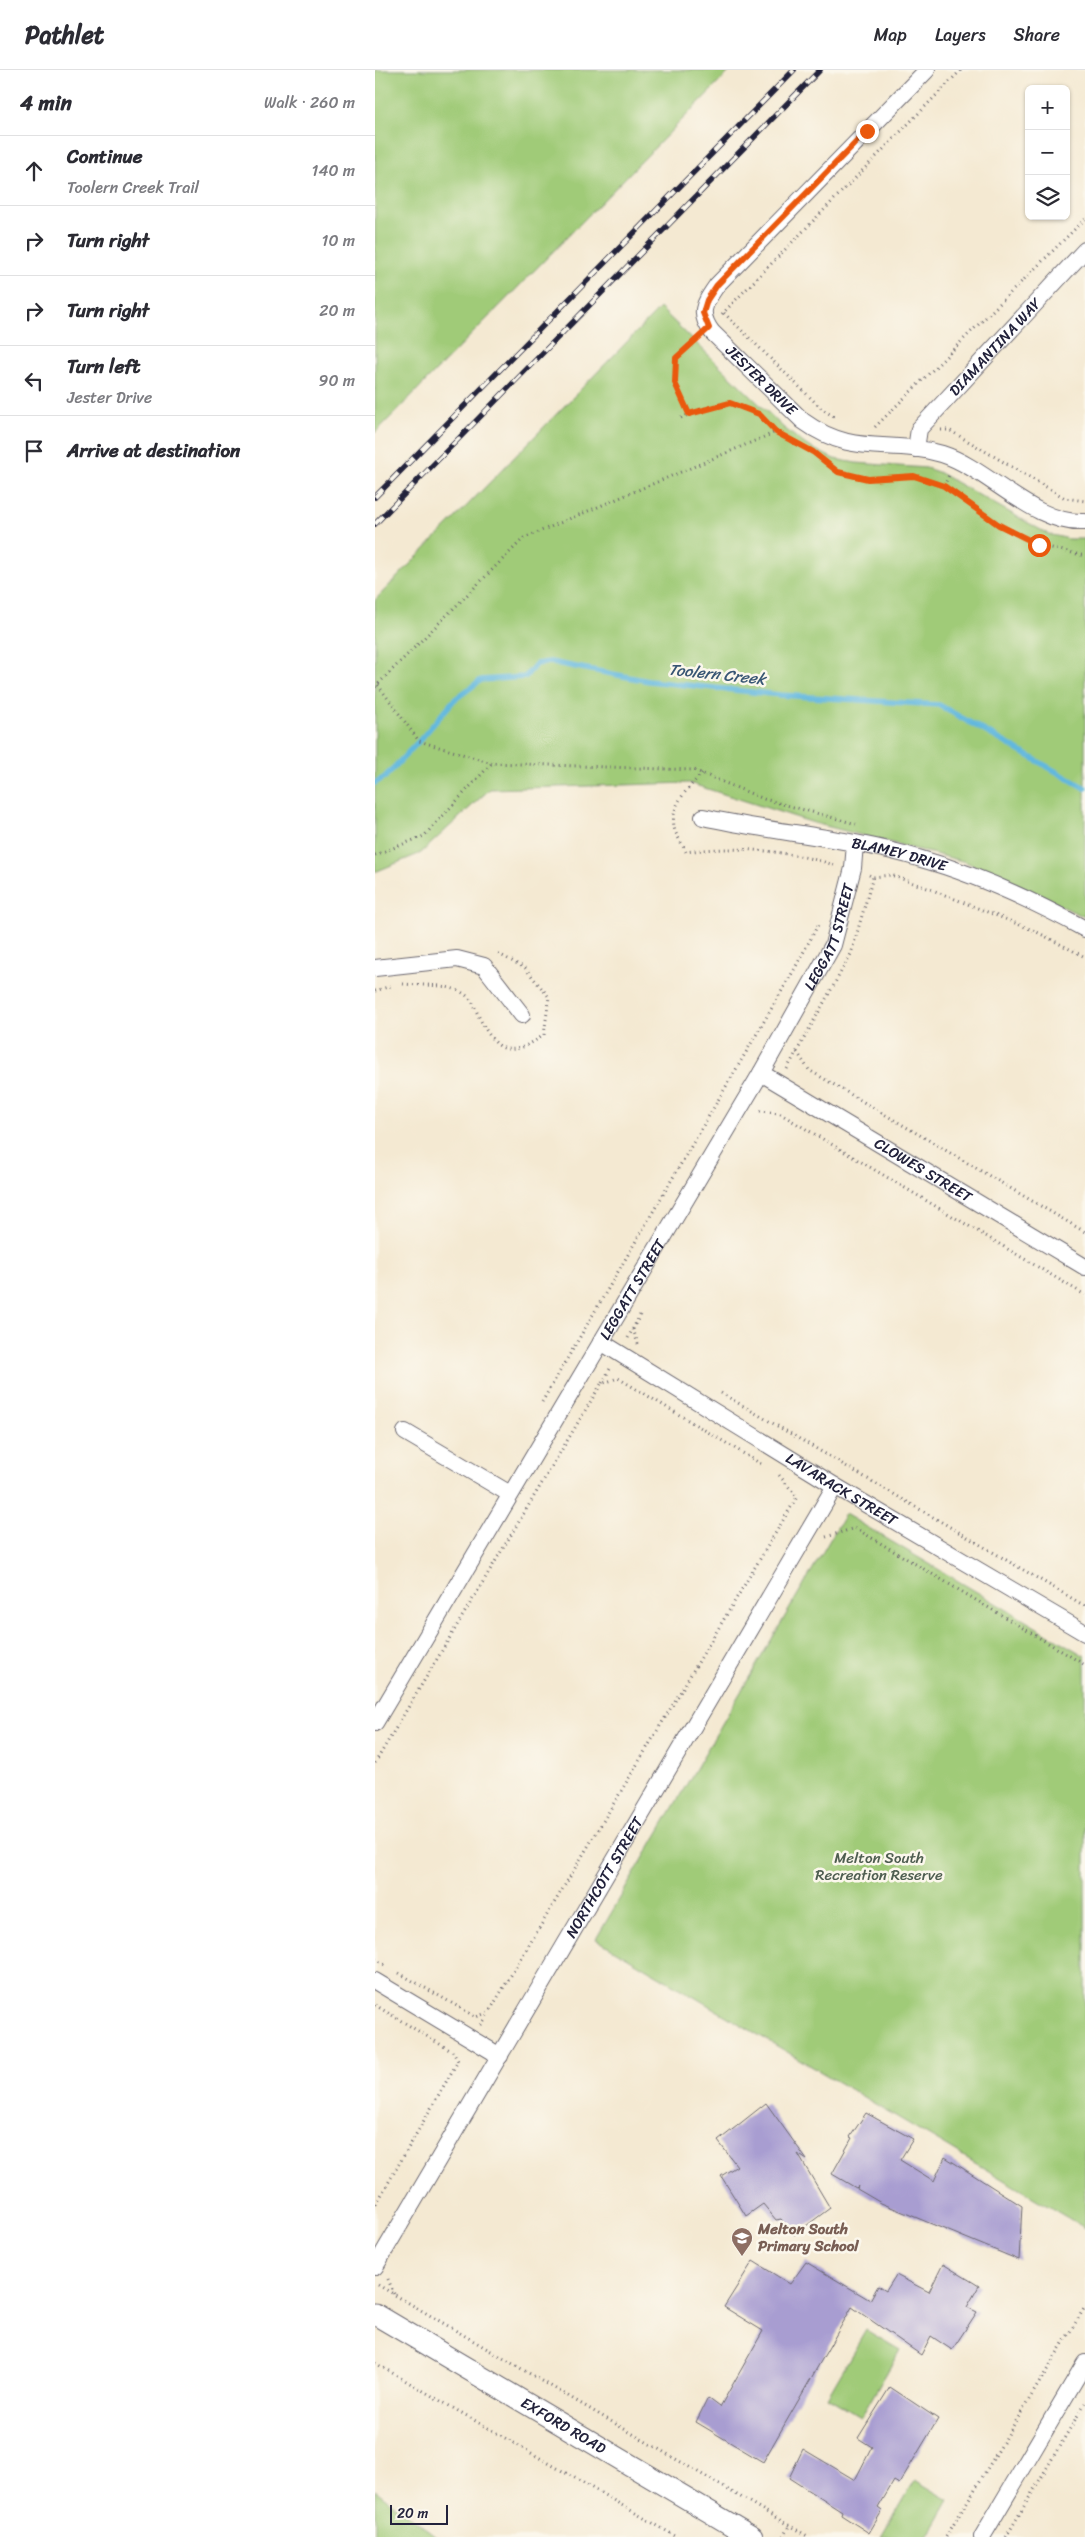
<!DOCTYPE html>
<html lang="en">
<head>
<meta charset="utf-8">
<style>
	:root { --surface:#fff; --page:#f2f2f3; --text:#2b2b33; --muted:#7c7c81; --line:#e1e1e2 }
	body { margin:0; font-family:Sriracha,sans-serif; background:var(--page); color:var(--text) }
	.controls { position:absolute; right:15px; top:15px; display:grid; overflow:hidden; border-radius:8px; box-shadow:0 1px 4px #0004 }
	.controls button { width:45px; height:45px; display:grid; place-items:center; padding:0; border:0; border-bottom:1px solid var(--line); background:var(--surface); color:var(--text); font:25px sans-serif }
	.scale { position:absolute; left:15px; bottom:12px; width:58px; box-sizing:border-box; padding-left:5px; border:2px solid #22223b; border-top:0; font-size:14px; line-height:18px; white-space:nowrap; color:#22223b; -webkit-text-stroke:4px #fbf7ec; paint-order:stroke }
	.stop { position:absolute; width:15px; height:15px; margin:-11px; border:4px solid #ea580c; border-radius:50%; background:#fff }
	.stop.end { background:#ea580c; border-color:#fff; box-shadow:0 1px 5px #0008 }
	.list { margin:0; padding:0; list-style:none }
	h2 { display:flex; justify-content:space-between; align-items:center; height:65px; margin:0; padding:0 20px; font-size:21px }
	h2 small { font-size:16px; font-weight:400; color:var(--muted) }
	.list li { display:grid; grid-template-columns:32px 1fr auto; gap:15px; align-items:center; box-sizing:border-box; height:70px; padding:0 20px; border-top:1px solid var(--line) }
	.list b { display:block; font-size:19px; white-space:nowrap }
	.list p { margin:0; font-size:16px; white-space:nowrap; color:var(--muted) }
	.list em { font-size:16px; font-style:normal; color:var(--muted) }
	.icon { flex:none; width:28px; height:28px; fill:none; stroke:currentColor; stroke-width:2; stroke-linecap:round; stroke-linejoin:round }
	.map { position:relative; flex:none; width:710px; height:2467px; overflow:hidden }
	header { display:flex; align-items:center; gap:30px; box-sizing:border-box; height:70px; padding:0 25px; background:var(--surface); border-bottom:1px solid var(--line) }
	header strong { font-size:24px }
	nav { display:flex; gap:28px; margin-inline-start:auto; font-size:18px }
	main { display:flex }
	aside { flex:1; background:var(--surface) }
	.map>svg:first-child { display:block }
	.green { fill:#a0cb78; stroke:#61765a }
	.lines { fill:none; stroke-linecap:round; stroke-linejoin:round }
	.stream { stroke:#62b8de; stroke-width:5.5 }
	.building { fill:#a89dd1 }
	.minor-casing { stroke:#6c6870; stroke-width:18 }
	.tertiary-casing { stroke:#6c6870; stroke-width:23 }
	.path { stroke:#6c6870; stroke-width:3; stroke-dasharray:1 4; stroke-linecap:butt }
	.minor { stroke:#fff; stroke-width:16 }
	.tertiary { stroke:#fff; stroke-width:21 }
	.rail-casing { stroke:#22223b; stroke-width:5.5 }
	.rail { stroke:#fbf7ec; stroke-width:4; stroke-dasharray:11; stroke-linecap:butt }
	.route { stroke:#ea580c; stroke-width:6 }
	.labels { text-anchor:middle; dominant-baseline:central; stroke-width:5; stroke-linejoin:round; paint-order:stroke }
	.street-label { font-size:15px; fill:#22223b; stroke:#fbf7ec }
	.park-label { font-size:15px; fill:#4e5d50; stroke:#fbf7ec }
	.education-label { font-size:15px; font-weight:bold; fill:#785e54; stroke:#fbf7ec; text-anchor:start }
	.water-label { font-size:16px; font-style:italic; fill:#385674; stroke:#fbf7ec }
</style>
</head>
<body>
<header>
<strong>Pathlet</strong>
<nav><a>Map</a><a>Layers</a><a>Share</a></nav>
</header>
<main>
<aside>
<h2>4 min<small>Walk · 260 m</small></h2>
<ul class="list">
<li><svg class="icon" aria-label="ahead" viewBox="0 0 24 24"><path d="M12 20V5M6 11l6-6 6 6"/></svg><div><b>Continue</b><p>Toolern Creek Trail</p></div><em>140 m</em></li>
<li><svg class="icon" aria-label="right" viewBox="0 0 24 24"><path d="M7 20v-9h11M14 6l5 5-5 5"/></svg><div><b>Turn right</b></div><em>10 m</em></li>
<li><svg class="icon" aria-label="right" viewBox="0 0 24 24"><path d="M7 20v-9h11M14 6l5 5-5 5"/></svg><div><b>Turn right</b></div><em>20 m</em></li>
<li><svg class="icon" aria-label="left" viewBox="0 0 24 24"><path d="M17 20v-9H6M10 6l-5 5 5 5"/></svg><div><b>Turn left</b><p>Jester Drive</p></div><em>90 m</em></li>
<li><svg class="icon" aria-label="arrive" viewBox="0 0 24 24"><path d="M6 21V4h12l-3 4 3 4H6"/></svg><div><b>Arrive at destination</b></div></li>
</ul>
</aside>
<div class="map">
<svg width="710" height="2467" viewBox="0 0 710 2467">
	<rect width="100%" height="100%" fill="#fbf7ec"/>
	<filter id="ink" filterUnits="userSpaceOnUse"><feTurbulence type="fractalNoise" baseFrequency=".02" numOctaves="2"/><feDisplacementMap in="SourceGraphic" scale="10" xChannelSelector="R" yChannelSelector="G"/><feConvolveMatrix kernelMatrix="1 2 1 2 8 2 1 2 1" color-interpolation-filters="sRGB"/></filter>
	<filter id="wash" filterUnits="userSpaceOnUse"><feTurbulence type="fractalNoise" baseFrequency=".0096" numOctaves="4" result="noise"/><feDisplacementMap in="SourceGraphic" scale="20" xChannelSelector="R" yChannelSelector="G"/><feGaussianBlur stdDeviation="1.12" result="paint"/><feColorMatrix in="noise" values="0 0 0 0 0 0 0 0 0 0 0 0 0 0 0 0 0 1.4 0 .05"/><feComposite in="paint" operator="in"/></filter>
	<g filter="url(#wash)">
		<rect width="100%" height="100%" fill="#f4e9d2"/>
		<g class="green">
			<polygon points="0,0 356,0 0,363"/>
			<polygon points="285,238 409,358 431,375 459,389 481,393 551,398 563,402 673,464 694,469 710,469 710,847 591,792 439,753 314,713 115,719 46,783 0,802 0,530"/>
			<polygon points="470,1444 710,1586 710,2158 221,1869"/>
			<polygon points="491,2260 525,2280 486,2347 452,2327"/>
			<polygon points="540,2410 574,2430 553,2467 507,2467"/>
			<polygon points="0,2420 61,2467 0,2467"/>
		</g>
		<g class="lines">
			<polyline class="stream" points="0,713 10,707 44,671 79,630 106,610 150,607 161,594 175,592 274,611 405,625 564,635 710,718"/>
		</g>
		<g id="blocks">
			<g class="building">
				<polygon points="391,2033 432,2090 423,2084 455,2138 419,2165 406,2149 401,2150 388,2134 371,2146 346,2106 362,2096 343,2071"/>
				<polygon points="491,2043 538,2069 525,2090 559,2111 570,2087 647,2136 644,2190 506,2133 482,2119 483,2116 481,2118 457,2104 477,2068 475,2067"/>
				<polygon points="378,2191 415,2214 431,2192 495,2230 503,2216 511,2221 521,2205 554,2222 568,2194 604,2216 592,2237 602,2242 577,2280 556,2266 546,2285 477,2237 388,2392 321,2352 333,2328 345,2337 388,2261 349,2237"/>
				<polygon points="515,2317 563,2349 524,2414 519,2411 503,2438 507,2441 494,2463 466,2445 467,2442 414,2408 428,2379 480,2410 497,2377 483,2368"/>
			</g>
		</g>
	</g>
	<g filter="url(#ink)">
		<use href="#blocks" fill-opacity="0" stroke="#6c6870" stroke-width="1"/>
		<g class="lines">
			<g class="minor-casing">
				<g id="minor">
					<path id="s1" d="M552,0L342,215C330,233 322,242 337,262L428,351C479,388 513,368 567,384C614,399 659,455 710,452"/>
					<path id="s2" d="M541,379L544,359L710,180"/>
					<path id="s3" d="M328,747C399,763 473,767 543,788C601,804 657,830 710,859"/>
					<polyline points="0,898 82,889 109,896 147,945"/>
					<path id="s4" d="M386,1003L710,1197"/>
					<path id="s5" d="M226,1272L460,1416L710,1563"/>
					<polyline points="30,1362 135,1424"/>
					<path id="s6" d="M0,1653L386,1003L458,875L478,798L480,774"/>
					<polyline points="0,1911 125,1986"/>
					<path id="s7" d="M0,2197L460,1416"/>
					<polyline points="607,2467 710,2293"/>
				</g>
			</g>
			<g class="tertiary-casing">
				<g id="tertiary">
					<path id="s8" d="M0,2244L377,2467"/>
				</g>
			</g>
			<g class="path">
				<polyline points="349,243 446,338 459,347"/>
				<polyline points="347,244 586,0"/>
				<polyline points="314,344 300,313 301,288 321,269"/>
				<polyline points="306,348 324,340 355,333 384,344 401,362 438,382 463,402 493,409 539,406 569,416 624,455 664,475 710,486"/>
				<polyline points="500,357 710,149"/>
				<polyline points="566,360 574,360 690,428 710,431"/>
				<polyline points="569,416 574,405"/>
				<polyline points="3,615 44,671 117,693"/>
				<polyline points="0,617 149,468 401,362"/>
				<path d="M327,703C312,720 293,736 300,761C303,768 308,775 311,782C356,775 416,781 459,795"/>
				<polyline points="0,785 49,766 117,693 319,700 389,729 481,754"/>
				<polyline points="494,805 498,807 516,805 555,819 660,861 710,887"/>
				<path d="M28,914C48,916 80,912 95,929C99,933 101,941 104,947C122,983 134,989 169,965L174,927L150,898L122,883"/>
				<polyline points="0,921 19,915"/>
				<polyline points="422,982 434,1000 710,1162"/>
				<polyline points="412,999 476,884 498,807"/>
				<polyline points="385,1041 404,1043 710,1225"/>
				<polyline points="258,1259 263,1274"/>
				<polyline points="253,1268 265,1245"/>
				<polyline points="227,1313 236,1297"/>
				<polyline points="346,1323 710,1536"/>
				<polyline points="167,1332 419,900 444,853"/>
				<polyline points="451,1467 480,1458 710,1595"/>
				<polyline points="0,1693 226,1314 243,1308 386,1394"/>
				<polyline points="0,1889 10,1895"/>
				<polyline points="24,1903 101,1947 114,1942 422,1427 404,1405"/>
				<polyline points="0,1935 78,1982 83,1991 0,2136"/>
				<polyline points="106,1955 114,1943"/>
				<polyline points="13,2209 19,2224"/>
				<polyline points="3,2215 434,2467"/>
				<polyline points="0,2293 302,2467"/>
				<polyline points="408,2467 414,2456"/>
				<polyline points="571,2467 710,2237"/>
				<polyline points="631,2467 710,2333"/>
			</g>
			<use href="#minor" class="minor"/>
			<use href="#tertiary" class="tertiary"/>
			<g class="rail-casing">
				<g id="rail">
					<polyline points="0,427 419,0"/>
					<polyline points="0,454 445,0"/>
				</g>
			</g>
			<use href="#rail" class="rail"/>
		</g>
	</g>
	<g class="lines" filter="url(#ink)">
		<polyline class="route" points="492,61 342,215 332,230 328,243 334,258 301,288 300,313 314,344 355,333 384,344 401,362 438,382 463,402 493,409 539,406 569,416 624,455 664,475"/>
	</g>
	<defs>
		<g id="school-pin" transform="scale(1.125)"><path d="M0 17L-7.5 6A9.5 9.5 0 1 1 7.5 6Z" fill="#8d6e63" stroke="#fbf7ec"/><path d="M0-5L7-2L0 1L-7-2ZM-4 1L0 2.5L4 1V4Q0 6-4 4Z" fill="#fff"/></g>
	</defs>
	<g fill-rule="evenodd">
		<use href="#school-pin" x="367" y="2168"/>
	</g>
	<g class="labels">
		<g class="street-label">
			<text stroke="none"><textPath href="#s2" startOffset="132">DIAMANTINA WAY</textPath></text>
			<text stroke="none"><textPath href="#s1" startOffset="422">JESTER DRIVE</textPath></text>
			<text stroke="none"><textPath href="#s3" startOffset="200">BLAMEY DRIVE</textPath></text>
			<text stroke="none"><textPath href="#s6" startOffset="909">LEGGATT STREET</textPath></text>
			<text stroke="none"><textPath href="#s4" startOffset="189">CLOWES STREET</textPath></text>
			<text stroke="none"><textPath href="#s6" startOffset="504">LEGGATT STREET</textPath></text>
			<text stroke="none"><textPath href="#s5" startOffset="282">LAVARACK STREET</textPath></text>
			<text stroke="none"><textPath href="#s7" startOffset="452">NORTHCOTT STREET</textPath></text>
			<text stroke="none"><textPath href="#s8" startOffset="219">EXFORD ROAD</textPath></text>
		</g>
		<g class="park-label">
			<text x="504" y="1788">Melton South<tspan x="504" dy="17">Recreation Reserve</tspan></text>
		</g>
		<g class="education-label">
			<text x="383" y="2159">Melton South<tspan x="383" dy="17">Primary School</tspan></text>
		</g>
		<g class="water-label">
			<text transform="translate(342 604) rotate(6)">Toolern Creek</text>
		</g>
	</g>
</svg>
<div class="controls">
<button>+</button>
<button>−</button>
<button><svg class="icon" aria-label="layers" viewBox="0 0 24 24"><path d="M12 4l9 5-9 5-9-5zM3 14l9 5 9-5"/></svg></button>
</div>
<div class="scale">20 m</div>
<div class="stop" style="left:664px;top:475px"></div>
<div class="stop end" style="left:492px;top:61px"></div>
</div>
</main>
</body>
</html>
